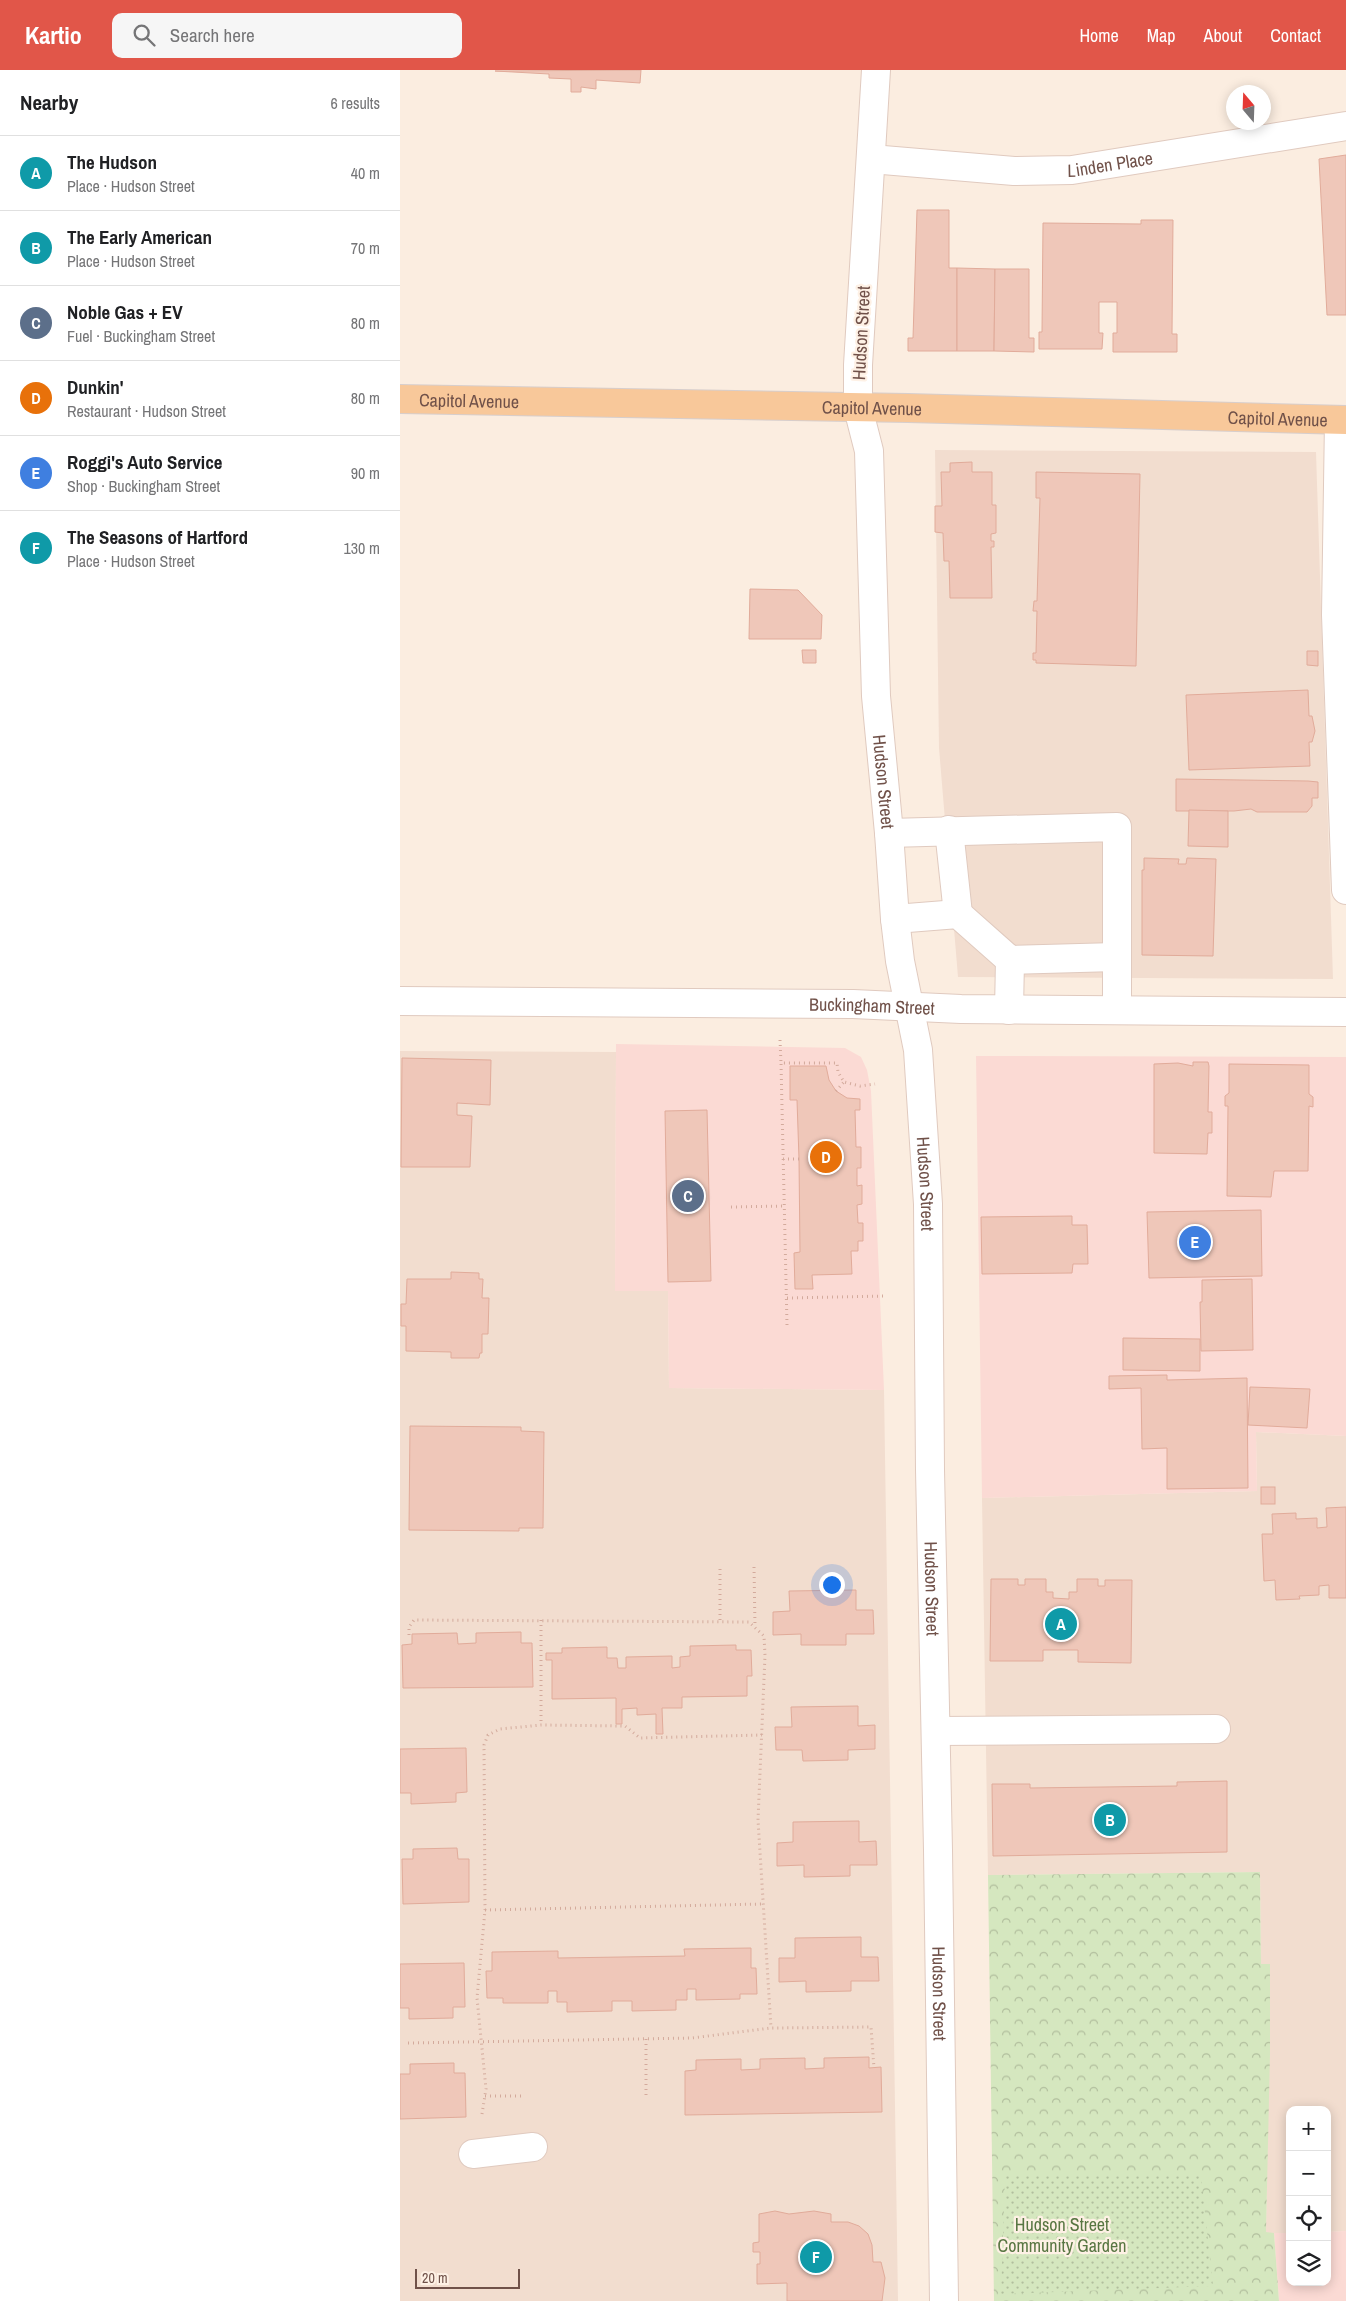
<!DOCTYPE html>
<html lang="en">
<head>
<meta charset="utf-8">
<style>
	:root { --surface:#fff; --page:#f6f6f6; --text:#202124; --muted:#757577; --line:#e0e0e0; --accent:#e15649 }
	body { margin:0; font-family:"Archivo Narrow",sans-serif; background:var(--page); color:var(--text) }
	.controls { position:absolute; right:15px; bottom:15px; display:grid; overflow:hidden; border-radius:10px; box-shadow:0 2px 12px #0003 }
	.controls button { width:45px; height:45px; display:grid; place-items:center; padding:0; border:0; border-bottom:1px solid var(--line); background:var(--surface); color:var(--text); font:25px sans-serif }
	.compass { position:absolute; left:826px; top:15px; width:45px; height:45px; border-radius:50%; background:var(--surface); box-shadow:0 2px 12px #0003; rotate:341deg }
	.scale { position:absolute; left:15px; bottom:12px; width:105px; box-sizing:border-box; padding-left:5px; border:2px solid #705149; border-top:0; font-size:14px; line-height:18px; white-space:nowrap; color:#705149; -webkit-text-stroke:4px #fef1e5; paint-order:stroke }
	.you { position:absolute; left:431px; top:1514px; width:18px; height:18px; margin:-12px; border:4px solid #fff; border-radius:50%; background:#1a73e8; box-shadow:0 0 0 8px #1a73e833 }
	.badge { display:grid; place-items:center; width:32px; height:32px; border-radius:50%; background:var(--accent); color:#fff; font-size:16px; font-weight:700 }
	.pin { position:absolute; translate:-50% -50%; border:2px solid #fff; box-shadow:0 1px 5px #0006 }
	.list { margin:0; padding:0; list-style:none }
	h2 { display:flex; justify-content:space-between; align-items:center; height:65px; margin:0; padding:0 20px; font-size:21px }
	h2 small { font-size:16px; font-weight:400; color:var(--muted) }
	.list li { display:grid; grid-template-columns:32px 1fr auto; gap:15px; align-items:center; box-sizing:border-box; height:75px; padding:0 20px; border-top:1px solid var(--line) }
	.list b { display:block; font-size:19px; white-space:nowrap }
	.list p { margin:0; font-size:16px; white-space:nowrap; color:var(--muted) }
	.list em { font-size:16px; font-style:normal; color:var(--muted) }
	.icon { flex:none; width:28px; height:28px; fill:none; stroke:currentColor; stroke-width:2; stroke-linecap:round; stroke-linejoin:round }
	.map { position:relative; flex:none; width:946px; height:2231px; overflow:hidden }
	header { display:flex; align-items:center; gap:30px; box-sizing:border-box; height:70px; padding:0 25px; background:var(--accent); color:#fff }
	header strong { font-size:24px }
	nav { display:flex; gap:28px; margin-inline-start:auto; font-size:18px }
	.search { width:350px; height:45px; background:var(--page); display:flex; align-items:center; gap:12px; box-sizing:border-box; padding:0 18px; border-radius:10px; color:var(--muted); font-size:19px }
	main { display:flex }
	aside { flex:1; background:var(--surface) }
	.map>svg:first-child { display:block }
	.residential { fill:#f2ddcf }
	.commercial { fill:#fbdad4 }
	.park { fill:url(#park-crowns) }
	.garden { fill:url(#garden-dots) }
	.building { fill:#efc7b9; stroke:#e1ab9a }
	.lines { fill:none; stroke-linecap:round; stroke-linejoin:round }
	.minor-casing { stroke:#e0cabf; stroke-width:30 }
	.major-casing { stroke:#d7cecc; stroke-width:30 }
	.path { stroke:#d3aa9c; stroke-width:3; stroke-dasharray:1 4; stroke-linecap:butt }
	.minor { stroke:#fff; stroke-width:28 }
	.major { stroke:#f8c89a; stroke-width:28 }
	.labels { text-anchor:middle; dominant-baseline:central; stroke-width:4.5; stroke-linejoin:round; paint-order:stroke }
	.street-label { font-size:18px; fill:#705149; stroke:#fef1e5 }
	.park-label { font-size:18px; fill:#587642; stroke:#fef1e5 }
</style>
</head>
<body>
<header>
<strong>Kartio</strong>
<div class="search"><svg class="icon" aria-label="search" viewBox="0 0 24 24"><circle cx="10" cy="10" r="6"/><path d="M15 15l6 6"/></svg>Search here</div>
<nav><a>Home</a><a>Map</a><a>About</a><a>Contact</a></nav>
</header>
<main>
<aside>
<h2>Nearby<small>6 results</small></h2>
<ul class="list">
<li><span class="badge" style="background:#0f9aa8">A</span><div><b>The Hudson</b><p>Place · Hudson Street</p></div><em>40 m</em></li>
<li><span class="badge" style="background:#0f9aa8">B</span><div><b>The Early American</b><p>Place · Hudson Street</p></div><em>70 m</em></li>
<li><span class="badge" style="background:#5c6f8a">C</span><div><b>Noble Gas + EV</b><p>Fuel · Buckingham Street</p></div><em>80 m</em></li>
<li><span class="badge" style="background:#e8710a">D</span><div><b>Dunkin'</b><p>Restaurant · Hudson Street</p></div><em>80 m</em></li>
<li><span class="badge" style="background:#3f7fe0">E</span><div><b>Roggi's Auto Service</b><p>Shop · Buckingham Street</p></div><em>90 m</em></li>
<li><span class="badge" style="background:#0f9aa8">F</span><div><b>The Seasons of Hartford</b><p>Place · Hudson Street</p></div><em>130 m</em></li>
</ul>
</aside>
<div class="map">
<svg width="946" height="2231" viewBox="0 0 946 2231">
	<defs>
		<pattern id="park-crowns" width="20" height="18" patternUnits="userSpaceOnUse" patternTransform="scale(1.25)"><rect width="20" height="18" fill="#d5e7bf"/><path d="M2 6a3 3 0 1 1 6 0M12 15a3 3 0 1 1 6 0" fill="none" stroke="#b1be9d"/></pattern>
		<pattern id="garden-dots" width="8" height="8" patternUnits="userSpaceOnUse" patternTransform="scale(1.25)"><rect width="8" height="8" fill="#d5e7bf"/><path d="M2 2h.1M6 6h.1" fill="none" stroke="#b1be9d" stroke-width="1.8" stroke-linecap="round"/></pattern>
	</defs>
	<rect width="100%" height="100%" fill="#fbede0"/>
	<g class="residential">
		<polygon points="535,380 916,382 933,909 558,907 539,678"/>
		<polygon points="0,981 216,982 215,1221 268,1221 269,1318 484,1320 498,2231 0,2231"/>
		<polygon points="856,1362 946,1366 946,2161 927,2162 927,2040 890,2040 890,2163 866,2163 870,1894 861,1894 860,1802 588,1805 582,1428 857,1421"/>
	</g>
	<g class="commercial">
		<polygon points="216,974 445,978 461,987 467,1000 471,1021 484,1320 269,1318 268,1221 215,1221"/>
		<polygon points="576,986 946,987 946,1366 856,1362 857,1421 582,1428"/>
		<polygon points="946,2161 946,2231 879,2231 874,2163 890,2163 890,2212 927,2212 927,2162"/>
	</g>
	<polygon class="park" points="860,1802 861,1894 870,1894 870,1984 866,2162 874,2163 879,2231 594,2231 588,1805"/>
	<polygon class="garden" points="605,2106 801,2106 813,2216 601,2224"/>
	<g class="building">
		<polygon points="241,0 240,13 196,10 196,19 181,17 181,22 171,22 171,9 149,8 149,4 95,1"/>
		<polygon points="946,85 946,245 927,245 919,89"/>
		<polygon points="517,140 549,140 549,198 557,198 557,281 508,281 508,268 513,268"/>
		<polygon points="741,150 773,150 772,264 777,264 777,282 713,282 713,263 717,263 717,232 699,232 699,263 703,263 702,279 639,279 639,262 642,262 643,153 741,154"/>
		<polygon points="557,198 595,199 594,281 557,281"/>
		<polygon points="595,199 629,199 629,268 634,268 634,282 594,281"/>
		<polygon points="572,392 572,402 592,402 592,435 596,435 596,463 591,464 591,471 594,471 594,477 591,477 592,528 550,528 549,491 544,491 543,463 535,462 535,436 542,436 541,402 550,402 550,393"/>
		<polygon points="636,402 740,404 736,596 636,593 636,590 633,590 633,583 636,583 637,541 633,541 634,531 637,531 640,428 636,428"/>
		<polygon points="350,519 398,520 422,545 421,569 349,569"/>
		<polygon points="402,580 416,580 416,593 403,593"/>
		<polygon points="907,581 918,581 918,596 907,595"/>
		<polygon points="908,620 909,646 912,646 915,661 912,672 909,672 910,696 789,700 786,625"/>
		<polygon points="776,709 908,711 918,712 918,728 912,728 912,736 907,742 857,742 851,739 834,741 776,741"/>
		<polygon points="789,740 828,741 828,777 788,776"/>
		<polygon points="744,788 779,789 778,794 786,794 787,788 816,789 813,886 742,885 742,800 744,800"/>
		<polygon points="2,988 91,990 90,1035 57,1033 57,1045 72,1046 70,1097 1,1097"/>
		<polygon points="793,992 808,992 809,996 808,1042 812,1042 812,1063 808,1063 807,1084 754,1083 754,994 778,993 793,996"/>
		<polygon points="829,994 909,995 909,1024 913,1027 913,1037 909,1036 908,1101 874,1101 871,1127 827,1126 828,1036 825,1036 825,1026 829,1023"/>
		<polygon points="390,996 426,996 429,1010 436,1021 447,1028 460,1029 460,1040 455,1040 456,1077 461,1077 461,1098 457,1098 457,1116 462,1115 462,1134 457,1135 458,1153 463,1153 463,1171 458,1171 458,1181 451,1181 452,1204 412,1205 413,1219 395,1219 394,1183 400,1182 399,1089 397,1030 390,1030"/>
		<polygon points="307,1040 311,1211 268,1212 265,1041"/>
		<polygon points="861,1140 862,1206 749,1208 747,1142"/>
		<polygon points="672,1146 672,1155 687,1155 688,1194 673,1194 672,1203 582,1204 581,1147"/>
		<polygon points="51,1202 79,1203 79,1209 83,1209 82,1228 89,1228 88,1264 82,1264 82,1283 80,1283 79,1288 51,1288 51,1282 6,1281 6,1256 1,1256 1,1234 6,1234 7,1209 51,1209"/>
		<polygon points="852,1209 853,1280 801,1281 800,1232 802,1232 802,1210"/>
		<polygon points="723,1268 800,1269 800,1301 723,1300"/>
		<polygon points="767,1305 767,1310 847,1308 848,1418 767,1419 767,1378 742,1379 741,1318 709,1319 709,1306"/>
		<polygon points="850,1317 910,1319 907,1358 848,1355"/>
		<polygon points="10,1356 121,1357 121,1361 144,1362 143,1458 119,1458 119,1461 9,1460"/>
		<rect x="861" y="1417" width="14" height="17"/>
		<polygon points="946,1437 946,1528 929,1528 929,1515 919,1516 919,1525 899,1526 900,1529 876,1530 875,1510 864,1511 862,1464 873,1464 872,1444 896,1443 896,1449 917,1448 917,1458 927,1457 926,1438"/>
		<polygon points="591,1509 618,1509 618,1515 625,1515 625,1509 646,1509 646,1522 653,1522 653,1528 669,1529 669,1522 677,1522 677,1509 698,1509 698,1516 705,1516 705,1510 732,1510 731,1593 678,1592 678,1580 643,1580 643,1591 590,1591"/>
		<polygon points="456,1520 456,1540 473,1540 474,1564 446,1564 446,1575 401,1575 401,1564 373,1565 373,1542 390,1541 389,1521"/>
		<polygon points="121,1562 121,1573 132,1573 133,1617 3,1618 2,1575 12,1574 12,1564 57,1563 58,1574 76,1573 76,1563"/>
		<polygon points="336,1575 336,1580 351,1580 352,1606 347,1606 347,1626 282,1627 282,1638 262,1638 263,1664 256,1664 256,1644 237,1645 237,1638 222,1639 222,1654 216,1654 216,1628 152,1629 152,1590 146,1590 146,1583 162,1583 162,1578 207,1577 207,1588 217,1588 218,1598 226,1598 226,1587 272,1586 272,1598 280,1597 280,1587 290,1586 290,1576"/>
		<polygon points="458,1636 458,1656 475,1655 475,1679 448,1680 448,1690 403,1691 402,1680 376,1680 375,1657 392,1657 391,1637"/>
		<polygon points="66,1678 67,1722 56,1723 56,1732 11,1734 11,1723 0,1723 0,1679"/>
		<polygon points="827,1711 827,1782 593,1786 592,1714 630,1714 630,1718 777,1716 777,1712"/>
		<polygon points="459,1751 459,1772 476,1771 477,1795 450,1795 450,1806 404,1807 404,1795 377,1796 377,1773 393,1772 393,1752"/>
		<polygon points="57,1778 58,1789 69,1789 69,1832 3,1834 2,1789 13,1789 13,1779"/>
		<polygon points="461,1867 461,1887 478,1887 479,1911 451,1911 451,1921 406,1922 406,1911 379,1912 379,1888 395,1888 395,1868"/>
		<polygon points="351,1878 351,1898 356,1898 357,1924 340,1924 340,1929 296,1930 296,1919 287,1919 287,1930 276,1930 276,1940 232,1941 232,1931 212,1931 212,1941 167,1942 167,1932 157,1932 157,1921 148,1921 148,1933 103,1933 103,1928 87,1928 86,1901 92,1901 92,1882 158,1881 158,1888 285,1886 284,1879"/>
		<polygon points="64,1893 65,1937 53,1937 53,1948 9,1949 9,1938 0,1938 0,1894"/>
		<polygon points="469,1987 469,1998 481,1997 482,2042 285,2045 285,2001 296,2000 296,1990 341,1989 341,2000 360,1999 360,1989 405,1988 405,1999 424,1998 424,1988"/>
		<polygon points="54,1993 54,2003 65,2003 66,2047 0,2049 0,2004 10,2004 10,1994"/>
		<polygon points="375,2141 389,2144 414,2141 431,2144 431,2152 448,2152 459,2156 468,2164 472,2175 473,2192 481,2192 485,2208 482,2231 387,2231 387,2213 357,2214 357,2194 360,2194 360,2182 353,2182 353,2173 359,2172 359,2144"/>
	</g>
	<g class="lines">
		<g class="minor-casing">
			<g id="minor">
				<path id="s1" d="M476,0L458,295V338L469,381L476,626L489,763L495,849L500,891L518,980L528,1134L530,1400L538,1780L544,2231"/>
				<path id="s2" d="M471,89L614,101L672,100L946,56"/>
				<polyline points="939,350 936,545 946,820"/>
				<polyline points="549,760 558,844"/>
				<polyline points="489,763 717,757 717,940"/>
				<polyline points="495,849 558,844 610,890 716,887"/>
				<path id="s3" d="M0,931L453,934L561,939L946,942"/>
				<polyline points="609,940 610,890"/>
				<polyline points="536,1661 816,1659"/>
				<polyline points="73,2084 133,2077"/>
			</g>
		</g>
		<g class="major-casing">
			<g id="major">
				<path id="s4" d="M0,329L508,338L946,350"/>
			</g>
		</g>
		<g class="path">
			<polyline points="380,970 381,993"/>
			<polyline points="436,1021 444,1012"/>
			<polyline points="383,1089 399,1089"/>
			<polyline points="331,1137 384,1136"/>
			<polyline points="387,1228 486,1226"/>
			<polyline points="387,1255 381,993 437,993 438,1002 444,1012 460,1016 475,1014"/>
			<polyline points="354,1497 355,1557"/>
			<polyline points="320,1499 320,1552"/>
			<polyline points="141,1550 141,1655"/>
			<polyline points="9,1565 9,1557 14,1550 349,1552 364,1566 365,1585 358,1750 371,1958"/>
			<polyline points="85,1840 362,1834"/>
			<polyline points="246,1969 246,2027"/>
			<polyline points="8,1973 292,1968 371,1958 471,1957 474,1998"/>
			<polyline points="85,2026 123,2026"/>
			<polyline points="82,2044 86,2019 77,1928 85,1840 84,1675 88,1665 100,1659 141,1655 225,1656 240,1668 362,1665"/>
		</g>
		<use href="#minor" class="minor"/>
		<use href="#major" class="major"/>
	</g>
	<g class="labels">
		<g class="street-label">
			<text stroke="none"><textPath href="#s2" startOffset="240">Linden Place</textPath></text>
			<text transform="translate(461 263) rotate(-87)">Hudson Street</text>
			<text stroke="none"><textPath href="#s4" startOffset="69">Capitol Avenue</textPath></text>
			<text stroke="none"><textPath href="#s4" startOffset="472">Capitol Avenue</textPath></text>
			<text stroke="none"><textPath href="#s4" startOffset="878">Capitol Avenue</textPath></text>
			<text stroke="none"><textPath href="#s1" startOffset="714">Hudson Street</textPath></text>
			<text stroke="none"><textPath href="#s3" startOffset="472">Buckingham Street</textPath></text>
			<text stroke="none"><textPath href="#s1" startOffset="1119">Hudson Street</textPath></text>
			<text stroke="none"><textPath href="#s1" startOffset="1524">Hudson Street</textPath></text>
			<text stroke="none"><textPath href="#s1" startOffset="1929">Hudson Street</textPath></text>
		</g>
		<g class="park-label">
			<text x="662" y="2154">Hudson Street<tspan x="662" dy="21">Community Garden</tspan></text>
		</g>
	</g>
</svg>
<div class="controls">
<button>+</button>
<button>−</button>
<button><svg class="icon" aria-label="locate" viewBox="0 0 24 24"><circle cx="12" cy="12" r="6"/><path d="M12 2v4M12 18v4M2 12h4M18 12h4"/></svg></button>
<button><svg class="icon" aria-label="layers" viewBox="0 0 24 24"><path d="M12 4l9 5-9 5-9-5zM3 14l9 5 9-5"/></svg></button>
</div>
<svg class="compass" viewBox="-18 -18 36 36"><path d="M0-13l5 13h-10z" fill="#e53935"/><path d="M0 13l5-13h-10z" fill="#757577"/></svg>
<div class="scale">20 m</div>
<div class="you"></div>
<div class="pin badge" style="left:661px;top:1554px;background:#0f9aa8">A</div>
<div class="pin badge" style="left:710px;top:1750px;background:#0f9aa8">B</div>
<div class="pin badge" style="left:288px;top:1126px;background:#5c6f8a">C</div>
<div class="pin badge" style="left:426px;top:1087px;background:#e8710a">D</div>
<div class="pin badge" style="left:795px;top:1172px;background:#3f7fe0">E</div>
<div class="pin badge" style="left:416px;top:2187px;background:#0f9aa8">F</div>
</div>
</main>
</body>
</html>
